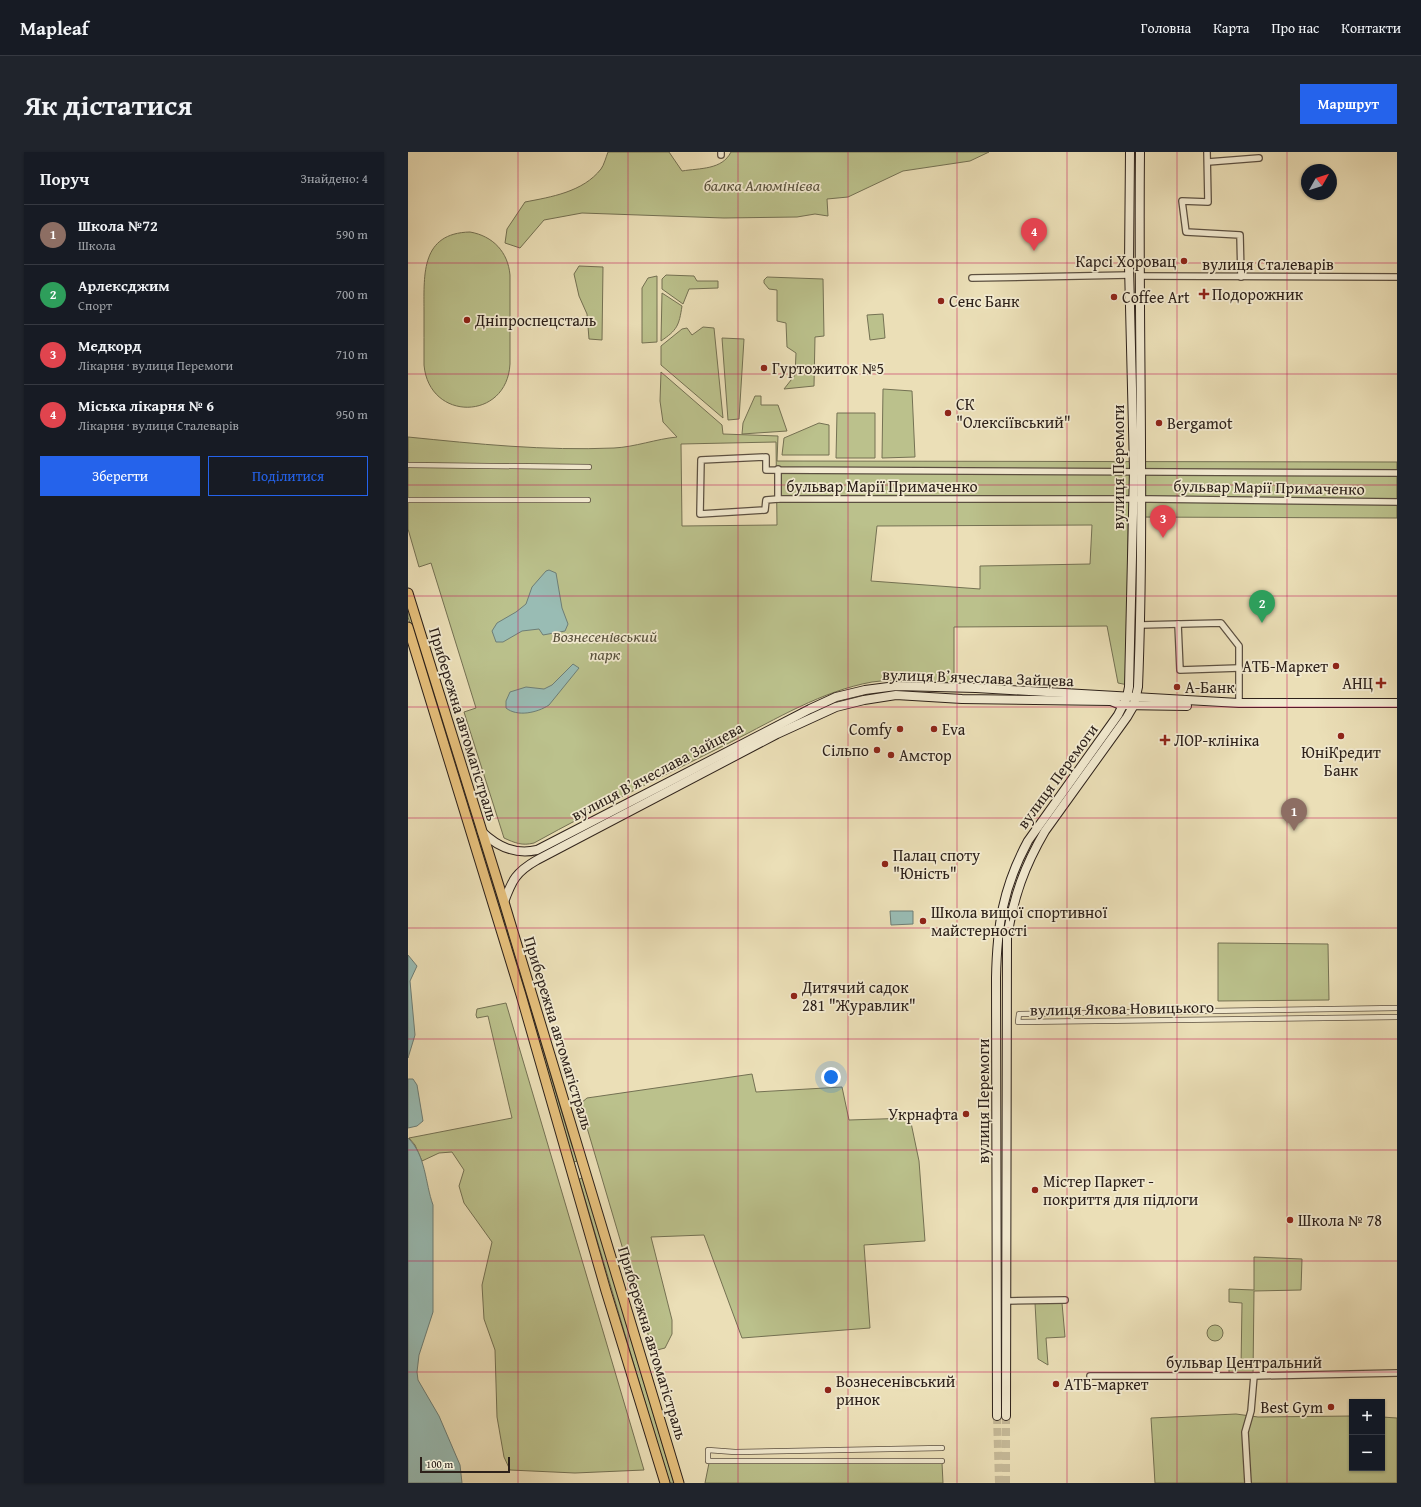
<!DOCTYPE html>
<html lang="uk">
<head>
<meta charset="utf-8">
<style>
	:root { --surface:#171b24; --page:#20242c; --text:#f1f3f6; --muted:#9ea1a6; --line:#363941; --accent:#2563eb }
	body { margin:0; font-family:"Gentium Book Plus",serif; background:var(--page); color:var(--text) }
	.controls { position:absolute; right:12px; bottom:12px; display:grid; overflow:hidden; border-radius:0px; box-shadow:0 1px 3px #0004 }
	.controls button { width:36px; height:36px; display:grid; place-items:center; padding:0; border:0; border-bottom:1px solid var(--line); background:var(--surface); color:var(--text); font:20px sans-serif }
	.compass { position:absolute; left:893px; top:12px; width:36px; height:36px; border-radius:50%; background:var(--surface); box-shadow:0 1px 3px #0004; rotate:51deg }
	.scale { position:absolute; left:12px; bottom:10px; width:90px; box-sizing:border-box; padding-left:4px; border:2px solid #2d211a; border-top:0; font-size:11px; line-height:14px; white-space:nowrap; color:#2d211a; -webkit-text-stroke:3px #f2ead0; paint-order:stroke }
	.you { position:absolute; left:423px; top:925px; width:14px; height:14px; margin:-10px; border:3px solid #fff; border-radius:50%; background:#1a73e8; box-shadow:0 0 0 6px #1a73e833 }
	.badge { display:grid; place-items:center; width:26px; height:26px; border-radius:50%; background:var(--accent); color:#fff; font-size:13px; font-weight:700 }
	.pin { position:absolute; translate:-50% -33px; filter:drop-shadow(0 1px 2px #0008) }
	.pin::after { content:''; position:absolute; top:21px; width:14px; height:12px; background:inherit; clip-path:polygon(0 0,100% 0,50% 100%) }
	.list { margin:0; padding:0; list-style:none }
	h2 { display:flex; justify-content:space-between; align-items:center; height:52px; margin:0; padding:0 16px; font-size:17px }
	h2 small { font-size:13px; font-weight:400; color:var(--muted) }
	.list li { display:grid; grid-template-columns:26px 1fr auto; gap:12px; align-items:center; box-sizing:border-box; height:60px; padding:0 16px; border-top:1px solid var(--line) }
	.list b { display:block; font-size:15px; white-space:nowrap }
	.list p { margin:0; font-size:13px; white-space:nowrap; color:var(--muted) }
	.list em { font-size:13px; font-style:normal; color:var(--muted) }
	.actions { display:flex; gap:8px; padding:12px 16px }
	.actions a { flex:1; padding:9px 0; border:1px solid var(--accent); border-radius:0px; text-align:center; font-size:14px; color:var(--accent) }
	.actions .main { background:var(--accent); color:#fff }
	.map { position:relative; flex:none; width:989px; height:1331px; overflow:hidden; border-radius:0px }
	header { display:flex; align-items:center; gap:24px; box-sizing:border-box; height:56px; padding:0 20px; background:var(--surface); border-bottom:1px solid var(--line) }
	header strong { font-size:19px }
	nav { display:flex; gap:22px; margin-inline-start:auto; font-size:14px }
	.intro { display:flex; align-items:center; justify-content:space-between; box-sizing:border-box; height:96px; padding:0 24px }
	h1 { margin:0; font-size:28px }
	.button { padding:10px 18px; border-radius:0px; background:var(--accent); color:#fff; font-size:14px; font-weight:700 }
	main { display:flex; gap:24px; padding:0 24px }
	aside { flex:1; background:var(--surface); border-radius:0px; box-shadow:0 1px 3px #0004 }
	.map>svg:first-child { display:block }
	.green { fill:#bbc18c; stroke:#747153; fill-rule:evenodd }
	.water { fill:#99bcb4; stroke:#6e7e76 }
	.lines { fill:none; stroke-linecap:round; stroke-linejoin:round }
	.secondary-tunnel { stroke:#c5b998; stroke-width:8; stroke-dasharray:8 4; stroke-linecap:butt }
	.pedestrian-casing { stroke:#5c5041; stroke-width:6 }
	.minor-casing { stroke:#5c5041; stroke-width:8 }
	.secondary-casing { stroke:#2d211a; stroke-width:10 }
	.primary-casing { stroke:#2d211a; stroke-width:11 }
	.pedestrian { stroke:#f2ead0; stroke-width:4.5 }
	.minor { stroke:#f2ead0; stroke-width:5.5 }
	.secondary { stroke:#f2ead0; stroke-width:8 }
	.primary { stroke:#e6c07c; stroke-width:9 }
	.grid { fill:none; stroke:#c2185b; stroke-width:1; stroke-opacity:0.55 }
	.poi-dot { fill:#8f2418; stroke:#f2ead0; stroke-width:1.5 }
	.labels { text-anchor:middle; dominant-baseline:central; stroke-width:3.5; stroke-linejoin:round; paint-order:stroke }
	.park-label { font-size:16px; font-style:italic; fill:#58513c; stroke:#f2ead0 }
	.poi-label { font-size:16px; fill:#2d211a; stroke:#f2ead0; text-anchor:start }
	.street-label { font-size:16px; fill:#2d211a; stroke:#f2ead0 }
</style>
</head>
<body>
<header>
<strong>Mapleaf</strong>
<nav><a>Головна</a><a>Карта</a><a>Про нас</a><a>Контакти</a></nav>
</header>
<div class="intro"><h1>Як дістатися</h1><a class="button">Маршрут</a></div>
<main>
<aside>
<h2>Поруч<small>Знайдено: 4</small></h2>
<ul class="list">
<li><span class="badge" style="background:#8d6e63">1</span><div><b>Школа №72</b><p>Школа</p></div><em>590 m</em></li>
<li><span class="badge" style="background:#2e9e5b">2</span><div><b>Арлексджим</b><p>Спорт</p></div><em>700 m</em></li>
<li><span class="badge" style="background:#e0444e">3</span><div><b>Медкорд</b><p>Лікарня · вулиця Перемоги</p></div><em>710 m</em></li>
<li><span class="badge" style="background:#e0444e">4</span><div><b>Мiська лiкарня № 6</b><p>Лікарня · вулиця Сталеварів</p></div><em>950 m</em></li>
</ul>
<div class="actions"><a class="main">Зберегти</a><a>Поділитися</a></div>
</aside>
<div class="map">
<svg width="989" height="1331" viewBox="0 0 989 1331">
	<rect width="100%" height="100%" fill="#ebdfb7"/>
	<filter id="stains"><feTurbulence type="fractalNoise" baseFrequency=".005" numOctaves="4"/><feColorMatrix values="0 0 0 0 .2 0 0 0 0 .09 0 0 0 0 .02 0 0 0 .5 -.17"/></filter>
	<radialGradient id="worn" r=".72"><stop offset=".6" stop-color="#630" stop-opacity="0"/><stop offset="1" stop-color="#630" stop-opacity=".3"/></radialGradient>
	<g class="green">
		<path d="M200,0H261L274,19C292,16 314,18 323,0H581L562,9L495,19L440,45L419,47L420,64L407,62L389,65L316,66L174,61L136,68L112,96L97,91L99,77L117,50C143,45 175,40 193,17C196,13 198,5 200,0Z"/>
		<path d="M62,80C85,84 100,100 102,123V212C99,269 21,270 16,213C16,195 16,176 16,158C16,122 13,81 62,80Z"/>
		<polygon points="171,114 195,115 194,188 181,187 179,162 171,144 166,122"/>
		<polygon points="258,123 286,124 289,129 310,129 310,136 281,137 275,152 254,137 254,127"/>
		<polygon points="249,124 249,190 234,191 234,136 240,126"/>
		<polygon points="359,125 415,127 416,184 407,185 406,234 376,237 387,223 388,201 379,195 378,171 369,169 369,138 361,137 356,131 356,128"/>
		<path d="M254,141L274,154C271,174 269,178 253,189Z"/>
		<polygon points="475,162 477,186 462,188 459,163"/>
		<polygon points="295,175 306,176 315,266 253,213 253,194 274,177 279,176 284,183"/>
		<polygon points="314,186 336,187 331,267 320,268"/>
		<path d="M253,220L314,273L315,282L370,284L369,309L989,310V366L720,365V533L710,531L699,474L546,475V531C519,530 491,526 464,530C414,539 368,567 323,590C257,623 191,655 126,691C114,694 107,691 96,686L56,560L68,556L23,411L11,415L0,377V285C69,292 137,299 206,296C227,295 248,287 269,285L255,270L252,249ZM368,290L369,373L274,374L273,292ZM684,373L682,412L572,414V437L463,429L469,374Z"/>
		<polygon points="475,237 504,239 507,305 474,306"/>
		<polygon points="347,244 353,244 353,253 370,253 379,279 334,282 335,271"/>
		<polygon points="429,261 467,261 467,306 428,306"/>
		<polygon points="411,271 421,273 421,303 374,303 376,286"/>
		<polygon points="0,452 164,994 170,1009 165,1010 0,465"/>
		<polygon points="810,791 920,792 921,848 810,849"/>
		<polygon points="98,851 236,1318 167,1321 102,1318 96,1305 89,1265 87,1198 76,1167 74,1133 84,1090 56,1051 51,1034 56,1018 44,1000 31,1001 14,1009 7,993 1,986 104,966 80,864 69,866 68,863 69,857"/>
		<polygon points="344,922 348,940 434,935 441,968 502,966 511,1009 517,1089 456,1093 462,1176 334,1186 296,1083 243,1085 264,1168 264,1182 257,1196 245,1199 172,952 179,946"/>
		<polygon points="175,1026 266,1331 261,1331 171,1027"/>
		<polygon points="846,1105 894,1107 893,1138 846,1139 845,1224 821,1223 821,1216 833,1216 834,1151 821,1150 821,1137 846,1138"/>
		<polygon points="627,1151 654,1151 657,1185 638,1186 640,1213 630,1207"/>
		<circle cx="807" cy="1181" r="8"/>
		<polygon points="828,1262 850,1265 944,1264 944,1316 974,1316 974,1265 989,1266 989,1331 747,1331 743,1266"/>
		<polygon points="301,1311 534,1311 535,1331 297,1331"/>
	</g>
	<g class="water">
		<polygon points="141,418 148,421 154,456 160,472 157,479 135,483 131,477 114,479 95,490 88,490 84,479 89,471 108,460 118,452 124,435 138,419"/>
		<path d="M165,512L171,516L141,553C129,561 109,565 98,556V549L102,540L118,535L136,537L144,533Z"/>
		<polygon points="482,759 505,759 505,772 483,773"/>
		<polygon points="0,803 9,814 2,829 7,883 0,906"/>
		<polygon points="0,927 5,927 9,933 15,969 9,974 0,976"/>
		<path d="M0,986C18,1003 17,1031 25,1053V1160L11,1203L9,1220L10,1228L31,1264L52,1313L54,1331H0Z"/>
	</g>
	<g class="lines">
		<g class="secondary-tunnel">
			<polyline points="589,1264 591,1331"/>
			<polyline points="598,1264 598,1331"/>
		</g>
		<g class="pedestrian-casing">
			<g id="pedestrian">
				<polyline points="0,313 181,315"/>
				<polyline points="0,348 180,348"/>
				<polyline points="989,856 611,862 610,870 989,865"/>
				<polyline points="534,1296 327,1300 300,1298 300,1309 534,1309"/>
			</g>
		</g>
		<g class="minor-casing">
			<g id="minor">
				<polyline points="799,0 800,50 774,49 778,80 832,83 833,125"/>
				<polyline points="313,3 313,0"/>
				<polyline points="800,10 851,6"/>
				<polyline points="731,124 989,125"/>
				<polyline points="564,126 722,123"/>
				<polyline points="370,317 370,347"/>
				<polyline points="989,321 358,318 358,305 293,308 292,362 357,358 358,348 370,347 742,347 989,350"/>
				<polyline points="770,472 772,518 831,516"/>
				<polyline points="732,473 813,471 831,494 831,551"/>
				<polyline points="598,1149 657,1148"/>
				<polyline points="682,1224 846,1224 989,1221"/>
				<polyline points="840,1331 837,1280 843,1259 846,1224"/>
			</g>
		</g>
		<g class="secondary-casing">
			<g id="secondary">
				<path d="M74,680C90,695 107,703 129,698L402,557L428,545L457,538L488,534L568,536L831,551H989"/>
				<path d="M96,750C104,728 108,720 129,708L369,582L428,555L456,548L488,543L554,547L703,549L713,553L779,554"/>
				<path d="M589,1264L588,826C589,774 595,735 620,689L710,563L719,545L721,535L726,318L721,114L722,0"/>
				<path d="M598,1264L599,785C606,744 616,715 637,679L719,565L726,553L730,535C737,357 730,178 732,0"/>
			</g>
		</g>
		<g class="primary-casing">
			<g id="primary">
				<polyline points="0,441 96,750 271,1331"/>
				<polyline points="0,475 113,843 198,1139 257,1331"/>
			</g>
		</g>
		<use href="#pedestrian" class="pedestrian"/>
		<use href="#minor" class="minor"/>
		<use href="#secondary" class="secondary"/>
		<use href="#primary" class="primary"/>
	</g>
	<path class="grid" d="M110,0V1331M220,0V1331M330,0V1331M440,0V1331M549,0V1331M659,0V1331M769,0V1331M879,0V1331M0,111H989M0,222H989M0,333H989M0,444H989M0,555H989M0,666H989M0,776H989M0,887H989M0,998H989M0,1109H989M0,1220H989"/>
	<g class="poi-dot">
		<circle cx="776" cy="109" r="4"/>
		<path d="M794 136h4v4h4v4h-4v4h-4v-4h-4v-4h4z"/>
		<circle cx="706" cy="145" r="4"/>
		<circle cx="533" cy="149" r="4"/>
		<circle cx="59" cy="168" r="4"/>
		<circle cx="356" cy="216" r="4"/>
		<circle cx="540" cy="261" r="4"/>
		<circle cx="751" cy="271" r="4"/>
		<circle cx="928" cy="514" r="4"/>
		<path d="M971 525h4v4h4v4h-4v4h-4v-4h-4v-4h4z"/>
		<circle cx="769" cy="535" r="4"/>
		<circle cx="492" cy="577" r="4"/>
		<circle cx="526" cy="577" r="4"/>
		<circle cx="933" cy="584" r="4"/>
		<path d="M755 582h4v4h4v4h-4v4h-4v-4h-4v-4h4z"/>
		<circle cx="469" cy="598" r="4"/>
		<circle cx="483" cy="603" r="4"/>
		<circle cx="477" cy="712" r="4"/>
		<circle cx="515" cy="769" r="4"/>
		<circle cx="386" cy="844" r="4"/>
		<circle cx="558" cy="962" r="4"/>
		<circle cx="627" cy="1038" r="4"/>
		<circle cx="882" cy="1068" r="4"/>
		<circle cx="648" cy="1232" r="4"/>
		<circle cx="420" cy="1238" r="4"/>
		<circle cx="923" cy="1255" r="4"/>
	</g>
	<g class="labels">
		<g class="park-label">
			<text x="354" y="33">балка Алюмінієва</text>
			<text x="197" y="484">Вознесенівський<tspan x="197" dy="18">парк</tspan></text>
		</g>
		<g class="poi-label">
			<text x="768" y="109" text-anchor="end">Карсі Хоровац</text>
			<text x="804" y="142">Подорожник</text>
			<text x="714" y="145">Coffee Art</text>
			<text x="541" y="149">Сенс Банк</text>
			<text x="67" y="168">Дніпроспецсталь</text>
			<text x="364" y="216">Гуртожиток №5</text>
			<text x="548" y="252">СК<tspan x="548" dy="18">"Олексіївський"</tspan></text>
			<text x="759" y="271">Bergamot</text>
			<text x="920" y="514" text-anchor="end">АТБ-Маркет</text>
			<text x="965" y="531" text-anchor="end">АНЦ</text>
			<text x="777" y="535">А-Банк</text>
			<text x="484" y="577" text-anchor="end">Comfy</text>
			<text x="534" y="577">Eva</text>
			<text x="766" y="588">ЛОР-клініка</text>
			<text x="461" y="598" text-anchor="end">Сільпо</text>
			<text x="933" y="600" text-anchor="middle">ЮніКредит<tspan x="933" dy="18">Банк</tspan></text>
			<text x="491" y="603">Амстор</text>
			<text x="485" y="703">Палац споту<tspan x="485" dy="18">"Юність"</tspan></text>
			<text x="523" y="760">Школа вищої спортивної<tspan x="523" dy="18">майстерності</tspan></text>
			<text x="394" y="835">Дитячий садок<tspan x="394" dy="18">281 "Журавлик"</tspan></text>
			<text x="550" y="962" text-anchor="end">Укрнафта</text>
			<text x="635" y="1029">Містер Паркет -<tspan x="635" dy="18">покриття для підлоги</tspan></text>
			<text x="890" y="1068">Школа № 78</text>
			<text x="428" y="1229">Вознесенівський<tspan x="428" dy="18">ринок</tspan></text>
			<text x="656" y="1232">АТБ-маркет</text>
			<text x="915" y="1255" text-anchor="end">Best Gym</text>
		</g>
		<g class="street-label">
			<text x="860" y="112">вулиця Сталеварів</text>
			<text transform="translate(710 315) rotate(-90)">вулиця Перемоги</text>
			<text x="474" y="334">бульвар Марії Примаченко</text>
			<text transform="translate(861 335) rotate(1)">бульвар Марії Примаченко</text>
			<text transform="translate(570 525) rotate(2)">вулиця Вʼячеслава Зайцева</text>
			<text transform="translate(56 572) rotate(73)">Прибережна автомагістраль</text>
			<text transform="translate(249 619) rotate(-28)">вулиця Вʼячеслава Зайцева</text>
			<text transform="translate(649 624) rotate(-54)">вулиця Перемоги</text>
			<text transform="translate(714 856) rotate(-1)">вулиця Якова Новицького</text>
			<text transform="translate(151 881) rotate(73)">Прибережна автомагістраль</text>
			<text transform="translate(575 949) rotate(-90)">вулиця Перемоги</text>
			<text transform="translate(245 1191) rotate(73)">Прибережна автомагістраль</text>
			<text x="836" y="1210">бульвар Центральний</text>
		</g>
	</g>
	<rect width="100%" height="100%" filter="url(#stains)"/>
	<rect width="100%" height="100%" fill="url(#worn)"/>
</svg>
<div class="controls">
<button>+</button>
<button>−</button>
</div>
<svg class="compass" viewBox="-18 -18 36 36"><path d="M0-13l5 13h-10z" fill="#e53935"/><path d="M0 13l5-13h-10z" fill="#9ea1a6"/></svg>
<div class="scale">100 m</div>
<div class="you"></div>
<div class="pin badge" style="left:886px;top:679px;background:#8d6e63">1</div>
<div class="pin badge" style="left:854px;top:471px;background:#2e9e5b">2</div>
<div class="pin badge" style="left:755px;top:386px;background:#e0444e">3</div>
<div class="pin badge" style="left:626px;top:99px;background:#e0444e">4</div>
</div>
</main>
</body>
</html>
